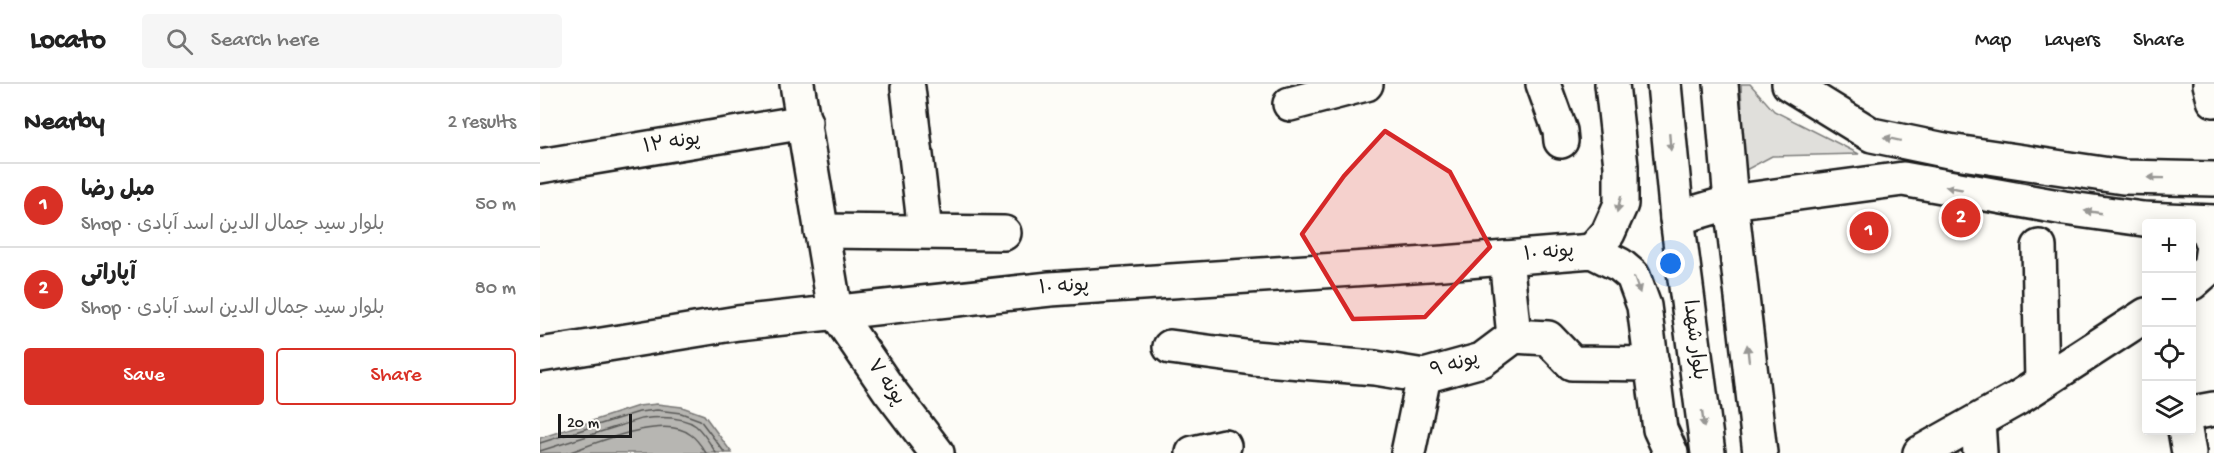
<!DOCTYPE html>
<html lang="en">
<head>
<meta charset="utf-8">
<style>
	:root { --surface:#fff; --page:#f6f6f6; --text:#222; --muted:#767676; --line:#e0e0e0; --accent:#d93025 }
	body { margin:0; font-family:"Gochi Hand","Playpen Sans Arabic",sans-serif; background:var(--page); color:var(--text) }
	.controls { position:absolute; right:18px; bottom:18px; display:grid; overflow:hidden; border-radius:6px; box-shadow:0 3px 15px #0003 }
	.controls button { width:54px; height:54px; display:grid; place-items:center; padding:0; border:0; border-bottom:2px solid var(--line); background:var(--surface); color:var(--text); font:30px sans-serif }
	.scale { position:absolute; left:18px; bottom:15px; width:74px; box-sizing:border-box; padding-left:6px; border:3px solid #1c1c1c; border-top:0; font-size:16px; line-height:21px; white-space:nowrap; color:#1c1c1c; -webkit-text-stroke:4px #fdfcf7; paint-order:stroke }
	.you { position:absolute; left:1131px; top:180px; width:21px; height:21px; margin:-15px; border:4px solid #fff; border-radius:50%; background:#1a73e8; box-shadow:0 0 0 9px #1a73e833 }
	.badge { display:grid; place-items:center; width:39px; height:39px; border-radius:50%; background:var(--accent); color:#fff; font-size:20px; font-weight:700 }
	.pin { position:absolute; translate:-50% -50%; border:3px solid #fff; box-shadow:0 2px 6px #0006 }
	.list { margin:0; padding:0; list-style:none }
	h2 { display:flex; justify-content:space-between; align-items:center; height:78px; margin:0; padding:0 24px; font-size:26px }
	h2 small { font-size:20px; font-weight:400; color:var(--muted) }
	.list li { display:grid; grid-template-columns:39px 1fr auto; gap:18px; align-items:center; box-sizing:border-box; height:84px; padding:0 24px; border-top:2px solid var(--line) }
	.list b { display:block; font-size:22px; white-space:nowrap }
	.list p { margin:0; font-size:20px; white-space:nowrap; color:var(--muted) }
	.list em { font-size:20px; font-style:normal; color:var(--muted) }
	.actions { display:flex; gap:12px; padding:18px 24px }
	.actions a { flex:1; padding:14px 0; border:2px solid var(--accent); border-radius:6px; text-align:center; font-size:21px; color:var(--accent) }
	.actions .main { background:var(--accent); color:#fff }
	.icon { flex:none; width:33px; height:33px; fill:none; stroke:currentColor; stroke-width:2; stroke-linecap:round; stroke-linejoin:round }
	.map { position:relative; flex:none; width:1674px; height:369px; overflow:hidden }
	header { display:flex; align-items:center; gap:36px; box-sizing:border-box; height:84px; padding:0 30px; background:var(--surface); border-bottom:2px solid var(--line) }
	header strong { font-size:28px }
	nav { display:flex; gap:33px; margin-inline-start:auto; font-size:21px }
	.search { width:420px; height:54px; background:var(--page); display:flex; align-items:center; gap:15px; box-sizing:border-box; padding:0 21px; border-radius:6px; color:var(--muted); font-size:22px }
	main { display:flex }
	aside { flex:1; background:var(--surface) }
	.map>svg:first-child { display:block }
	.green { fill:#e0dfdb; stroke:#7e7e7c; stroke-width:1.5 }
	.water { fill:#b7b6b2; stroke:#797876; stroke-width:1.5 }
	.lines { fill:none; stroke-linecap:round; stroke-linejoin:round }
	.shore { stroke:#5a5a58; stroke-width:1.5 }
	.minor-casing { stroke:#1c1c1c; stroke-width:38 }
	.major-casing { stroke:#1c1c1c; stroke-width:38 }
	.minor { stroke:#fdfcf7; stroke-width:33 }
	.major { stroke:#fdfcf7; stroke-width:33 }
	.oneway { fill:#989794 }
	.marked { fill:#d62828; fill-opacity:0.2; stroke:#d62828; stroke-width:4.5; stroke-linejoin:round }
	.labels { text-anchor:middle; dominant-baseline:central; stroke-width:4.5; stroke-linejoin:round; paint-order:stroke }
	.street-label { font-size:20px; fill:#1c1c1c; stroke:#fdfcf7 }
</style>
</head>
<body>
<header>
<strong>Locato</strong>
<div class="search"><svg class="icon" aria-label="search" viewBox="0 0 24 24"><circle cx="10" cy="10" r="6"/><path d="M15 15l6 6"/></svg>Search here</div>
<nav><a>Map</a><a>Layers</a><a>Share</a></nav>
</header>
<main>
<aside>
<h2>Nearby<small>2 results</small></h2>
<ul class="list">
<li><span class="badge">1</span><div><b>مبل رضا</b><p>Shop · بلوار سید جمال الدین اسد آبادی</p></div><em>50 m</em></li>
<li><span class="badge">2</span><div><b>آپاراتی</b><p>Shop · بلوار سید جمال الدین اسد آبادی</p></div><em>80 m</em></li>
</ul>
<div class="actions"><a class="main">Save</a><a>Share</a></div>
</aside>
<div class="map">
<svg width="1674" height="369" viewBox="0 0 1674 369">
	<rect width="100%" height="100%" fill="#fdfcf7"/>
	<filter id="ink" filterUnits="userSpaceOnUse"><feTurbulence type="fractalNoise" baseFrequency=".0167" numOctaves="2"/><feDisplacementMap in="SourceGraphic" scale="12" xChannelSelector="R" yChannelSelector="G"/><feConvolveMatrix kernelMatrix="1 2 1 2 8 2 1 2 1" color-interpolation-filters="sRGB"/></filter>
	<g filter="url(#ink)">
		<polygon class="green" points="1201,0 1210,0 1234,27 1319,70 1232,72 1204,87"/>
		<polygon class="water" points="117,320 142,323 164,331 192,369 0,369 0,354 98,322"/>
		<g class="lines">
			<g class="shore">
				<polyline points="0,359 99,328 117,326 141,329 160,336 185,369"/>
				<path d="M0,367L101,335C117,333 142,332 156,342C164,349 171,361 176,369"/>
				<path d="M27,369C55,360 125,329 151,351C157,355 162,363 166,369"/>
			</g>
			<g class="minor-casing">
				<g id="minor">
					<polyline points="257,0 295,227 349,306 397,369"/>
					<polyline points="1003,0 1020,47 1021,57"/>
					<polyline points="1670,0 1674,16"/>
					<polyline points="368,4 385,147"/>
					<polyline points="750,20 826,0"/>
					<polyline points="0,82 265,38"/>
					<polyline points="281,147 464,149"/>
					<polyline points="1499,163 1502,298"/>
					<polyline points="1052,167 1068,149 1081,120 1081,82 1072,0"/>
					<polyline points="966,174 974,252"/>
					<polyline points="1652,199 1670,183 1673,162 1664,138"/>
					<polyline points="630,263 713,274 835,284 884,292 942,276 974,252 1008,254 1032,279 1112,280"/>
					<polyline points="0,271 198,239 510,205 903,179 1052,167 1080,181 1093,192 1104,222 1120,345 1131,369"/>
					<polyline points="1652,329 1674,325"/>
					<polyline points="1438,337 1440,369"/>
					<polyline points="1645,346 1649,369"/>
					<polyline points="653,369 684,362"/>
					<polyline points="868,369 884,292"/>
					<polyline points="1380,369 1478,314 1606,231"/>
				</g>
			</g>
			<g class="major-casing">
				<g id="major">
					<polyline points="1124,0 1137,134 1168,369"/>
					<polyline points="1181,0 1191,118 1220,369"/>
					<polyline points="1249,0 1332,51 1409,67 1583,93 1674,95"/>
					<polyline points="1137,134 1191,118 1363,95 1524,124 1603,135 1674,138"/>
				</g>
			</g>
			<use href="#minor" class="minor"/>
			<use href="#major" class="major"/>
		</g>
		<defs><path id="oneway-solid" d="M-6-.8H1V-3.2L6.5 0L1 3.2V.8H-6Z" transform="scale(1.5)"/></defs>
		<g class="oneway">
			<use href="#oneway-solid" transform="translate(1352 55) rotate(-168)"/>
			<use href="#oneway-solid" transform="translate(1130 58) rotate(85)"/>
			<use href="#oneway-solid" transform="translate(1616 94) rotate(-179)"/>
			<use href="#oneway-solid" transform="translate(1414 104) rotate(-170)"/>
			<use href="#oneway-solid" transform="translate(1079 120) rotate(104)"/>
			<use href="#oneway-solid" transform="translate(1553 128) rotate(-172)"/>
			<use href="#oneway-solid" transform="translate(1097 201) rotate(70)"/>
			<use href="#oneway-solid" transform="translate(1208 269) rotate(-96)"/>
			<use href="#oneway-solid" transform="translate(1163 335) rotate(83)"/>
		</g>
	</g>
	<path class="marked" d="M845,47L910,88L950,163L885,233L813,235L762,150L804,92Z"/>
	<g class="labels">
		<g class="street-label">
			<text transform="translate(132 60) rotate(-9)">پونه ۱۲</text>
			<text transform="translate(1009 170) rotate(-5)">پونه ۱۰</text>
			<text transform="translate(524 204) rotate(-4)">پونه ۱۰</text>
			<text transform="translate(1153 256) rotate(83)">بلوار شهدا</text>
			<text transform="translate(915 282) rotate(-17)">پونه ۹</text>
			<text transform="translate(345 299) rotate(55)">پونه ۷</text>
		</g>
	</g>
</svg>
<div class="controls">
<button>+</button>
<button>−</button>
<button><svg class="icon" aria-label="locate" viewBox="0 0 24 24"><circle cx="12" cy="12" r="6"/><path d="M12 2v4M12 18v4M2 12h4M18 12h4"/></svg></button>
<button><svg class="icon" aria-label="layers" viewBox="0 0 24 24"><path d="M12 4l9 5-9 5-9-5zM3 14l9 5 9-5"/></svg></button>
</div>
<div class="scale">20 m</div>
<div class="you"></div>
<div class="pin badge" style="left:1329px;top:147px">1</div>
<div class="pin badge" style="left:1421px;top:134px">2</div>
</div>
</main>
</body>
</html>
